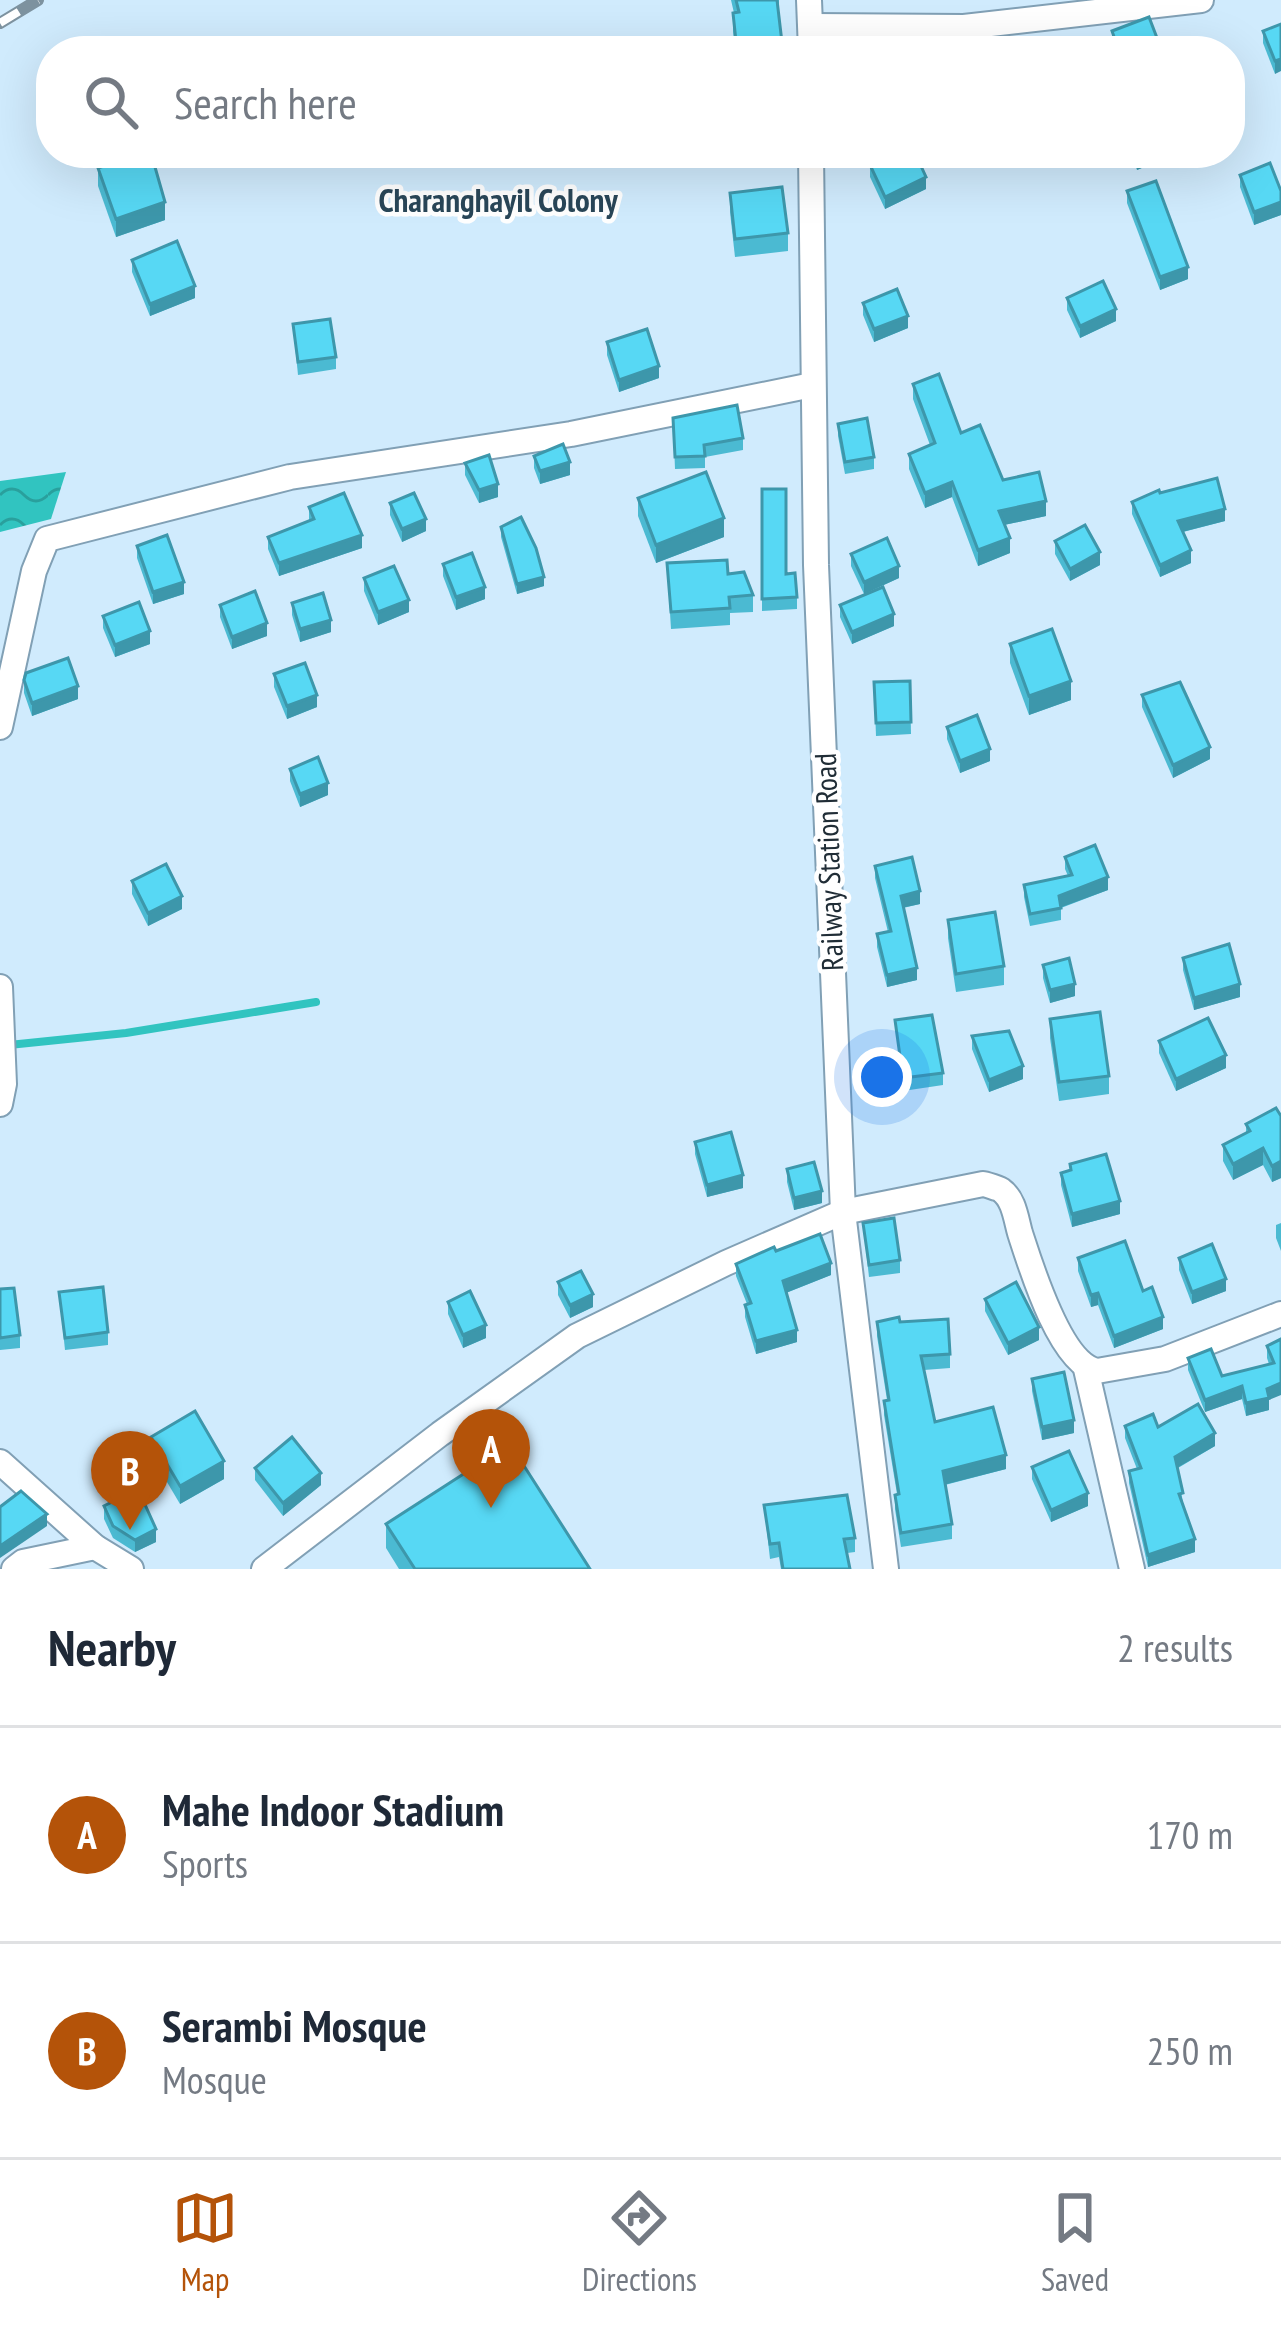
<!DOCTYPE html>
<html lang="en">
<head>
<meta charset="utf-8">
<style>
	:root { --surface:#fff; --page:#f6f6f7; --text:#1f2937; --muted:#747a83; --line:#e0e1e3; --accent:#b45309 }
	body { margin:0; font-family:"PT Sans Narrow",sans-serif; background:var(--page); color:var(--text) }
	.you { position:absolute; left:882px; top:1077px; width:42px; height:42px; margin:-30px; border:9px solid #fff; border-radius:50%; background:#1a73e8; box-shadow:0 0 0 18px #1a73e833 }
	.badge { display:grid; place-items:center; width:78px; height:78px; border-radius:50%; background:var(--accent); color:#fff; font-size:39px; font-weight:700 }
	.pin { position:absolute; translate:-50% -99px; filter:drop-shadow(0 3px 6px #0008) }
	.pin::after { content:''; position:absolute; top:63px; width:42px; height:36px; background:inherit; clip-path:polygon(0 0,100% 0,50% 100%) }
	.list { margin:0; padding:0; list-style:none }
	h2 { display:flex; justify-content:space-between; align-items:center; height:156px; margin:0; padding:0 48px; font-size:51px }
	h2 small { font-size:39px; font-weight:400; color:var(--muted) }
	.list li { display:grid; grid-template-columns:78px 1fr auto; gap:36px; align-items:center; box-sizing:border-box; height:216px; padding:0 48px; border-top:3px solid var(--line) }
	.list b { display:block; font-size:45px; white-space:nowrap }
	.list p { margin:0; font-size:39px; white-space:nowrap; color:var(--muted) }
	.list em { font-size:39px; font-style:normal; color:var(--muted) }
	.icon { flex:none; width:66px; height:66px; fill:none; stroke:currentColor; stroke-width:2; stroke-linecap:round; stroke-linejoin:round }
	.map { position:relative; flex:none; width:1281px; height:1569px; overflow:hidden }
	.search { position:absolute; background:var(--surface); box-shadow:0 12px 48px #0002; left:36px; right:36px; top:36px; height:132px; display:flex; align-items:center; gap:30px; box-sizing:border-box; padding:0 42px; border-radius:48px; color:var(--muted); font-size:45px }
	.sheet { height:588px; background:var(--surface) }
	nav { display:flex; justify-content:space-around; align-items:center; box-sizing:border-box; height:168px; border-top:3px solid var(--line); background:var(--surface); font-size:33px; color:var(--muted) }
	nav a { display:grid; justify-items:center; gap:6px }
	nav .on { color:var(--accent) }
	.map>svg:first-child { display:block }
	.water { fill:url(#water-waves) }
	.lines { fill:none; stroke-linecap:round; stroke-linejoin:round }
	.stream { stroke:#31c4c0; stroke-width:8 }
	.minor-casing { stroke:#81a0b5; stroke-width:28 }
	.minor { stroke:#fff; stroke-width:24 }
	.rail-casing { stroke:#7d929f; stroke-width:12 }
	.rail { stroke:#fff; stroke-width:8; stroke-dasharray:22; stroke-linecap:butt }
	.wall { fill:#4bbad2 }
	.shaded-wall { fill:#3d97ab }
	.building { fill:#57d8f4; stroke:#3d97ab; stroke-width:3 }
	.labels { text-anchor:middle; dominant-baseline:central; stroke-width:9; stroke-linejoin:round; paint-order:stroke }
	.street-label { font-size:30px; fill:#202d36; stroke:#fff }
	.neighbourhood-label { font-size:33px; font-weight:bold; fill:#294658; stroke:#fff }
</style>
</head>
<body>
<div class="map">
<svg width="1281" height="1569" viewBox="0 0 1281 1569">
	<defs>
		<pattern id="water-waves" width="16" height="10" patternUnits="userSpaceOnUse" patternTransform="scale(3)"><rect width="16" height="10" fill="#31c4c0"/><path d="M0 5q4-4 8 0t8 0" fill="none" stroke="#29a09d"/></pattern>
	</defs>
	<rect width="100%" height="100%" fill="#d0ebfd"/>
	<polygon class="water" points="66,472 51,519 0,532 0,481"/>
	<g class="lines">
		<polyline class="stream" points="9,1045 126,1033 316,1002"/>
		<g class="minor-casing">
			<g id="minor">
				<polyline points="809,0 811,51"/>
				<polyline points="811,26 964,27 1201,0"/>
				<polyline points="811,153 816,565 843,1212 886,1569"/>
				<polyline points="0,727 34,571 47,539 290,477 571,434 812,385"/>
				<polyline points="0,987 4,1084 0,1104"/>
				<polyline points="1086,1369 1132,1569"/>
				<polyline points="0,1462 95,1547 131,1569"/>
				<polyline points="14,1569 23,1562 95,1547"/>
				<path d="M264,1569L440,1434L577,1336L726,1263L843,1212L983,1184C985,1184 1000,1189 1001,1190C1014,1199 1016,1219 1020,1233C1031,1267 1060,1363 1097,1371L1165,1359L1281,1314"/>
			</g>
		</g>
		<use href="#minor" class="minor"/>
		<g class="rail-casing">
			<polyline id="rail" points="0,23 38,0"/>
		</g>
		<use href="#rail" class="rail"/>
	</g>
	<g class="wall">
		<polygon points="731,0 779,0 779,4 777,5 783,51 735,51 733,31 733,13 734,13"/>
		<polygon points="1281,24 1275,74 1263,43 1263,31"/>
		<polygon points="1112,31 1162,51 1115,51 1112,43"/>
		<polygon points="1130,153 1177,153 1137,170"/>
		<polygon points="870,165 926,189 885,209 870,177"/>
		<polygon points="98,168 165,220 116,237 98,186"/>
		<polygon points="1240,175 1281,191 1281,215 1254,225 1240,187"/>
		<polygon points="1127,191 1188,279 1160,290 1127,203"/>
		<polygon points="730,193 788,233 788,251 735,257 730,212"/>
		<polygon points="132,260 195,298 150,316 132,272"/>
		<polygon points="1067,298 1116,321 1080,338 1067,310"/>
		<polygon points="863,303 908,328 874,342 863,315"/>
		<polygon points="293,324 336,357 336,369 298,375"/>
		<polygon points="607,342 659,378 619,392 607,355"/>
		<polygon points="913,384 961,433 1003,480 1046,516 1004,525 1010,553 978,566 952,497 925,508 909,469 909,454 930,445 913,399"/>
		<polygon points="673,418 743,438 743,450 705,457 705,468 675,469"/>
		<polygon points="838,424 874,457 874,469 845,474 838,436"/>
		<polygon points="534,456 570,475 540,484 534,468"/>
		<polygon points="465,463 498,497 479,503 465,475"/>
		<polygon points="762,489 786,574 797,597 797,609 762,611"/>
		<polygon points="1160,493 1225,521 1183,532 1191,563 1160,577 1132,514 1132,502"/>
		<polygon points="638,498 724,537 656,563 638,516"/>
		<polygon points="390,503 426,531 402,542 390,515"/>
		<polygon points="309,507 362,548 279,576 268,549 268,537 309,521"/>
		<polygon points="501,527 544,586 517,594 501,537"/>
		<polygon points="1055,541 1100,565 1070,581 1055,554"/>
		<polygon points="137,546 184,594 153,604 137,558"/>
		<polygon points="851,554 899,578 864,594 851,566"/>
		<polygon points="667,563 728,574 753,595 753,612 730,613 730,625 671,629"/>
		<polygon points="443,564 485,599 456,610 443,576"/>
		<polygon points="364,578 409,612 378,625 364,591"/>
		<polygon points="292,603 331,632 300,642 292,615"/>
		<polygon points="220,605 267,636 232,649 220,617"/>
		<polygon points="840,605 894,626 852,644 840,617"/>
		<polygon points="103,616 150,644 115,657 103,628"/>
		<polygon points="1010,644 1071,700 1029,715 1010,663"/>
		<polygon points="274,674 317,707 287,719 274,687"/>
		<polygon points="24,680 78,699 32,716 24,693"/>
		<polygon points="910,681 911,734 876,736 874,682"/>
		<polygon points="1142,695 1210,759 1173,778 1142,707"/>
		<polygon points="947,727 990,761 960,773 947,739"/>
		<polygon points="290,769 328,795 300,807 290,781"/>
		<polygon points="1065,857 1108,890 1061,908 1061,920 1030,926 1024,897 1024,885 1068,876 1065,869"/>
		<polygon points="875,866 920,904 903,908 917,980 887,987 877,947 877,934 888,932 875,878"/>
		<polygon points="132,881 182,909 148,926 132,894"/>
		<polygon points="948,920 1004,966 1004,985 956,992 948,938"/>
		<polygon points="1183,958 1240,997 1194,1010 1183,970"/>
		<polygon points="1043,965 1075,996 1050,1003 1043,978"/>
		<polygon points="1050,1019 1109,1076 1109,1094 1059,1101 1050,1038"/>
		<polygon points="895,1020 943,1073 943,1085 903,1091"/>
		<polygon points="972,1036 1023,1079 989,1092 972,1049"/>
		<polygon points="1159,1041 1226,1068 1176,1091 1159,1053"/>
		<polygon points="1281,1116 1281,1178 1272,1182 1263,1165 1233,1180 1223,1161 1223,1145 1246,1133 1246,1124"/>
		<polygon points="695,1142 743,1188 707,1197 695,1154"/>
		<polygon points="787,1169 822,1203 794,1210 787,1182"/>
		<polygon points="1070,1170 1120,1214 1072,1227 1061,1185 1061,1173"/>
		<polygon points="863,1223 900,1260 900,1273 869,1277"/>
		<polygon points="1281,1223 1281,1251 1276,1238 1276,1225"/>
		<polygon points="776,1251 831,1275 786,1293 797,1342 756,1354 745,1317 745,1305 747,1304 736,1276 736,1264"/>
		<polygon points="1078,1258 1143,1291 1163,1329 1114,1348 1098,1305 1091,1307 1078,1271"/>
		<polygon points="1179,1258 1226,1291 1192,1304 1179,1270"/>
		<polygon points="558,1282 593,1307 570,1318 558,1295"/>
		<polygon points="0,1289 20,1335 20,1348 0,1350"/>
		<polygon points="59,1292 108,1332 108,1345 65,1350"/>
		<polygon points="985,1299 1039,1340 1008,1355 985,1311"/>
		<polygon points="448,1302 486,1338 463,1348 448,1314"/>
		<polygon points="877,1322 900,1322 950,1354 950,1368 924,1370 935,1422 1006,1469 945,1485 952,1524 952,1539 901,1547 895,1509 895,1495 897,1494 884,1415 884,1401 887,1400 877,1336"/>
		<polygon points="1281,1339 1269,1400 1269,1410 1246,1416 1242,1399 1205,1412 1188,1370 1188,1358 1222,1376 1269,1364 1267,1358 1267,1346"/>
		<polygon points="1032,1379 1074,1433 1042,1440 1032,1391"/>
		<polygon points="1125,1426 1158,1427 1215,1446 1178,1468 1183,1504 1195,1552 1148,1567 1129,1483 1129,1471 1137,1469 1125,1438"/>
		<polygon points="151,1437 224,1479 180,1504 151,1455"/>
		<polygon points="1032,1467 1088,1506 1051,1522 1032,1479"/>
		<polygon points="255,1468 321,1485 283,1516 255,1480"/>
		<polygon points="764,1505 855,1538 855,1552 847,1553 850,1569 781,1569 779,1557 770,1559"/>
		<polygon points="104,1506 156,1542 135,1552 113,1538 104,1519"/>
		<polygon points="386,1524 590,1569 399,1569 386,1548"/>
	</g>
	<g class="shaded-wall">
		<polygon points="1281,59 1281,71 1275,74 1275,61"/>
		<polygon points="1147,153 1177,153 1137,170 1137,157"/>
		<polygon points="926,177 926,189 885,209 885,197"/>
		<polygon points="165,202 165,220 116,237 116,219"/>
		<polygon points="1281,202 1281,215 1254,225 1254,212"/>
		<polygon points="1188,267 1188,279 1160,290 1160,277"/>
		<polygon points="195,286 195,298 150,316 150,304"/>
		<polygon points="1116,309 1116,321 1080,338 1080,326"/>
		<polygon points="908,316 908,328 874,342 874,329"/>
		<polygon points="659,366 659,378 619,392 619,380"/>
		<polygon points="570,462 570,475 540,484 540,471"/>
		<polygon points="952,482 952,497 925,508 925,493"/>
		<polygon points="498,484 498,497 479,503 479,490"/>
		<polygon points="1046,501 1046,516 999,526 999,511"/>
		<polygon points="1225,509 1225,521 1178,533 1178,521"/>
		<polygon points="724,518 724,537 656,563 656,545"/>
		<polygon points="426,519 426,531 402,542 402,529"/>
		<polygon points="362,535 362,548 279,576 279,563"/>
		<polygon points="1010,538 1010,553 978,566 978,550"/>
		<polygon points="1191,550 1191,563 1160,577 1160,565"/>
		<polygon points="1100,552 1100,565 1070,581 1070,569"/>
		<polygon points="899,566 899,578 864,594 864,582"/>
		<polygon points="544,577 544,586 517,594 517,584"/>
		<polygon points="184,582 184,594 153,604 153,592"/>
		<polygon points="485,587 485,599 456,610 456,597"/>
		<polygon points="409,600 409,612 378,625 378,612"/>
		<polygon points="894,614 894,626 852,644 852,632"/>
		<polygon points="331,620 331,632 300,642 300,629"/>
		<polygon points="267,623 267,636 232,649 232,637"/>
		<polygon points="150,631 150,644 115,657 115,645"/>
		<polygon points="1071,681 1071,700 1029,715 1029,696"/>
		<polygon points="78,686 78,699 32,716 32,703"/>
		<polygon points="317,695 317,707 287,719 287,706"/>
		<polygon points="1210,747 1210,759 1173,778 1173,765"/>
		<polygon points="990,749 990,761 960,773 960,761"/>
		<polygon points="328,783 328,795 300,807 300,794"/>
		<polygon points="1108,877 1108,890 1059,908 1059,896"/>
		<polygon points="920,891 920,904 901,908 901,896"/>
		<polygon points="182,896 182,909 148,926 148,913"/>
		<polygon points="917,968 917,980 887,987 887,975"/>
		<polygon points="1075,984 1075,996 1050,1003 1050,990"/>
		<polygon points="1240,984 1240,997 1194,1010 1194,998"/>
		<polygon points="1226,1055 1226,1068 1176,1091 1176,1079"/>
		<polygon points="1023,1066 1023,1079 989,1092 989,1080"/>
		<polygon points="1263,1148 1263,1165 1233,1180 1233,1164"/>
		<polygon points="1281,1161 1281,1178 1272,1182 1272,1166"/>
		<polygon points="743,1175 743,1188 707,1197 707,1185"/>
		<polygon points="822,1191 822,1203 794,1210 794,1198"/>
		<polygon points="1120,1201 1120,1214 1072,1227 1072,1214"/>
		<polygon points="831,1263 831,1275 783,1294 783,1281"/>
		<polygon points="1226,1279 1226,1291 1192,1304 1192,1292"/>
		<polygon points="1098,1293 1098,1305 1091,1307 1091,1295"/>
		<polygon points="593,1294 593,1307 570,1318 570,1305"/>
		<polygon points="1163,1317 1163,1329 1114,1348 1114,1336"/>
		<polygon points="486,1325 486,1338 463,1348 463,1335"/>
		<polygon points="1039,1327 1039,1340 1008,1355 1008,1343"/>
		<polygon points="797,1330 797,1342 756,1354 756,1341"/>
		<polygon points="1281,1383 1281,1395 1269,1400 1269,1410 1246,1416 1246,1403 1267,1389"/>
		<polygon points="1242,1386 1242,1399 1205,1412 1205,1400"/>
		<polygon points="1074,1420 1074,1433 1042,1440 1042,1427"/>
		<polygon points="1215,1433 1215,1446 1175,1469 1175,1457"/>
		<polygon points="1006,1455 1006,1469 943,1485 943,1471"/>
		<polygon points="224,1461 224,1479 180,1504 180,1486"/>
		<polygon points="321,1473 321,1485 283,1516 283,1503"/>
		<polygon points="1088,1493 1088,1506 1051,1522 1051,1510"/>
		<polygon points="47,1514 47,1526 0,1558 0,1546"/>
		<polygon points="156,1529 156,1542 135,1552 135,1540"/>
		<polygon points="1195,1539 1195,1552 1148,1567 1148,1555"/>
	</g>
	<g class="building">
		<polygon points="736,0 777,0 783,51 737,51 733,13 739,12"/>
		<polygon points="1149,17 1162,51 1119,51 1112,31"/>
		<polygon points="1281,24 1281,59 1275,61 1263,31"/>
		<polygon points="962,42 966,51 941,51"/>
		<polygon points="141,153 151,153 165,202 116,219 98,168"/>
		<polygon points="893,153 915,153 926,177 885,197 870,165"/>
		<polygon points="1270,163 1281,191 1281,202 1254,212 1240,175"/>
		<polygon points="1156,181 1188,267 1160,277 1127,191"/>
		<polygon points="782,187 788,233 735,239 730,193"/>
		<polygon points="177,241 195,286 150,304 132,260"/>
		<polygon points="1103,281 1116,309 1080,326 1067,298"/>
		<polygon points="897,289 908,316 874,329 863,303"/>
		<polygon points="330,319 336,357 298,362 293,324"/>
		<polygon points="647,329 659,366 619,380 607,342"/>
		<polygon points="939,374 961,433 980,425 1003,480 1039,472 1046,501 999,511 1010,538 978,550 952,482 925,493 909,454 935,443 913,384"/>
		<polygon points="737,405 743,438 704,445 705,456 675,457 673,418"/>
		<polygon points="867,418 874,457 845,462 838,424"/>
		<polygon points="563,444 570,462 540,471 534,456"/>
		<polygon points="489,455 498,484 479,490 465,463"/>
		<polygon points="706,472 724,518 656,545 638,498"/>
		<polygon points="1217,478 1225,509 1178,521 1191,550 1160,565 1132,502 1159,490 1160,493"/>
		<polygon points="762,489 786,489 786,574 795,573 797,597 762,599"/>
		<polygon points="344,493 362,535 279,563 268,537 314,519 309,507"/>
		<polygon points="414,493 426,519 402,529 390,503"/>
		<polygon points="521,517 536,548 544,577 517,584 501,527"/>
		<polygon points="1085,525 1100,552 1070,569 1055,541"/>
		<polygon points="167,535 184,582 153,592 137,546"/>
		<polygon points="887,538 899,566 864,582 851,554"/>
		<polygon points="472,553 485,587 456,597 443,564"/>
		<polygon points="727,560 728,574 744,572 753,595 729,597 730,608 671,612 667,563"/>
		<polygon points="394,566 409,600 378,612 364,578"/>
		<polygon points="883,587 894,614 852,632 840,605"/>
		<polygon points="255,591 267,623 232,637 220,605"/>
		<polygon points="323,593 331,620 300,629 292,603"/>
		<polygon points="139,602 150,631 115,645 103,616"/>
		<polygon points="1052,629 1071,681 1029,696 1010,644"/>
		<polygon points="68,658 78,686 32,703 24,680 26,673"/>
		<polygon points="305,663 317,695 287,706 274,674"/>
		<polygon points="910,681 911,722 876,723 874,682"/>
		<polygon points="1180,682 1210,747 1173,765 1142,695"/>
		<polygon points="977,715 990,749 960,761 947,727"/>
		<polygon points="318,757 328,783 300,794 290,769"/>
		<polygon points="1095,845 1108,877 1059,896 1061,908 1030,914 1024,885 1072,875 1065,857"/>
		<polygon points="912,857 920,891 901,896 917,968 887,975 877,934 891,931 875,866"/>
		<polygon points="166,864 182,896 148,913 132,881"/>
		<polygon points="995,912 1004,966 956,974 948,920"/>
		<polygon points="1229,944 1240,984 1194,998 1183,958"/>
		<polygon points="1069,958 1075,984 1050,990 1043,965"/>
		<polygon points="1100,1012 1109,1076 1059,1082 1050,1019"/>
		<polygon points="932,1015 943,1073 903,1078 895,1020"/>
		<polygon points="1208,1018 1226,1055 1176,1079 1159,1041"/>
		<polygon points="1009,1031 1023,1066 989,1080 972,1036"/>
		<polygon points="1276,1108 1281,1116 1281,1161 1272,1166 1263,1148 1233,1164 1223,1145 1250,1131 1246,1124"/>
		<polygon points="731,1132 743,1175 707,1185 695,1142"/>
		<polygon points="1106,1154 1120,1201 1072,1214 1061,1173 1071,1170 1070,1164"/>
		<polygon points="814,1162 822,1191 794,1198 787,1169"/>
		<polygon points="894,1218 900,1260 869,1265 863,1223"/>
		<polygon points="820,1234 831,1263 783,1281 797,1330 756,1341 745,1305 751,1303 736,1264 774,1247 776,1251"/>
		<polygon points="1125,1241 1143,1291 1152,1287 1163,1317 1114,1336 1098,1293 1091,1295 1078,1258"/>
		<polygon points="1212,1244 1226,1279 1192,1292 1179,1258"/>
		<polygon points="581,1271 593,1294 570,1305 558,1282"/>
		<polygon points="1016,1282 1039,1327 1008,1343 985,1299"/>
		<polygon points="103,1287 108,1332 65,1338 59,1292"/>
		<polygon points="14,1288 20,1335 0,1338 0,1289"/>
		<polygon points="470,1291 486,1325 463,1335 448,1302"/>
		<polygon points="899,1317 900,1322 948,1319 950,1354 921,1356 935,1422 993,1407 1006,1455 943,1471 952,1524 901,1533 895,1495 899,1494 884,1401 889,1400 877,1322"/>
		<polygon points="1281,1339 1281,1383 1267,1389 1269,1398 1246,1403 1242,1386 1205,1400 1188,1358 1211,1349 1222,1376 1274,1363 1267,1346"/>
		<polygon points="1064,1372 1074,1420 1042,1427 1032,1379"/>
		<polygon points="1198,1404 1215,1433 1175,1457 1183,1493 1179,1494 1195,1539 1148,1555 1129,1471 1141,1468 1125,1426 1153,1414 1158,1427"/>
		<polygon points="195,1411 224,1461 180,1486 151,1437"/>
		<polygon points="292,1437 321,1473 283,1503 255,1468"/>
		<polygon points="510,1444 590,1569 415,1569 386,1524"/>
		<polygon points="1069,1451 1088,1493 1051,1510 1032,1467"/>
		<polygon points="138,1489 156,1529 135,1540 113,1526 104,1506"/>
		<polygon points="21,1491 47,1514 0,1546 0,1507"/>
		<polygon points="847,1495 855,1538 844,1539 850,1569 783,1569 779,1543 770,1544 764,1505"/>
	</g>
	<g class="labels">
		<g class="street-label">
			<text transform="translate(828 862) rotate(-92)">Railway Station Road</text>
		</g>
		<g class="neighbourhood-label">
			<text x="498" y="199">Charanghayil Colony</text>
		</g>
	</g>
</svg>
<div class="you"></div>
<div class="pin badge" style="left:491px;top:1508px">A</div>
<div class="pin badge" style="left:130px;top:1530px">B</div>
<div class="search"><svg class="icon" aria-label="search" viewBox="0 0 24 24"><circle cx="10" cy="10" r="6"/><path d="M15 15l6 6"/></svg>Search here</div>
</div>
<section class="sheet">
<h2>Nearby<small>2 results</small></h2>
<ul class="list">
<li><span class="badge">A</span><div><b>Mahe Indoor Stadium</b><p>Sports</p></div><em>170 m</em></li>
<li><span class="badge">B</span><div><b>Serambi Mosque</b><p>Mosque</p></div><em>250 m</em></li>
</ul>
</section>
<nav>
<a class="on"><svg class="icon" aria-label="map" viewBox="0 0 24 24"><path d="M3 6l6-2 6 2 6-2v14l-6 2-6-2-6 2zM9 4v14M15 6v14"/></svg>Map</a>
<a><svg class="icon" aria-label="directions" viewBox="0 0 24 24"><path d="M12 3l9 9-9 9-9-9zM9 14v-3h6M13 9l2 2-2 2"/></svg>Directions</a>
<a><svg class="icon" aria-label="saved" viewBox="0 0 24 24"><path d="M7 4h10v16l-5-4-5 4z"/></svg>Saved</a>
</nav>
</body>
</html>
